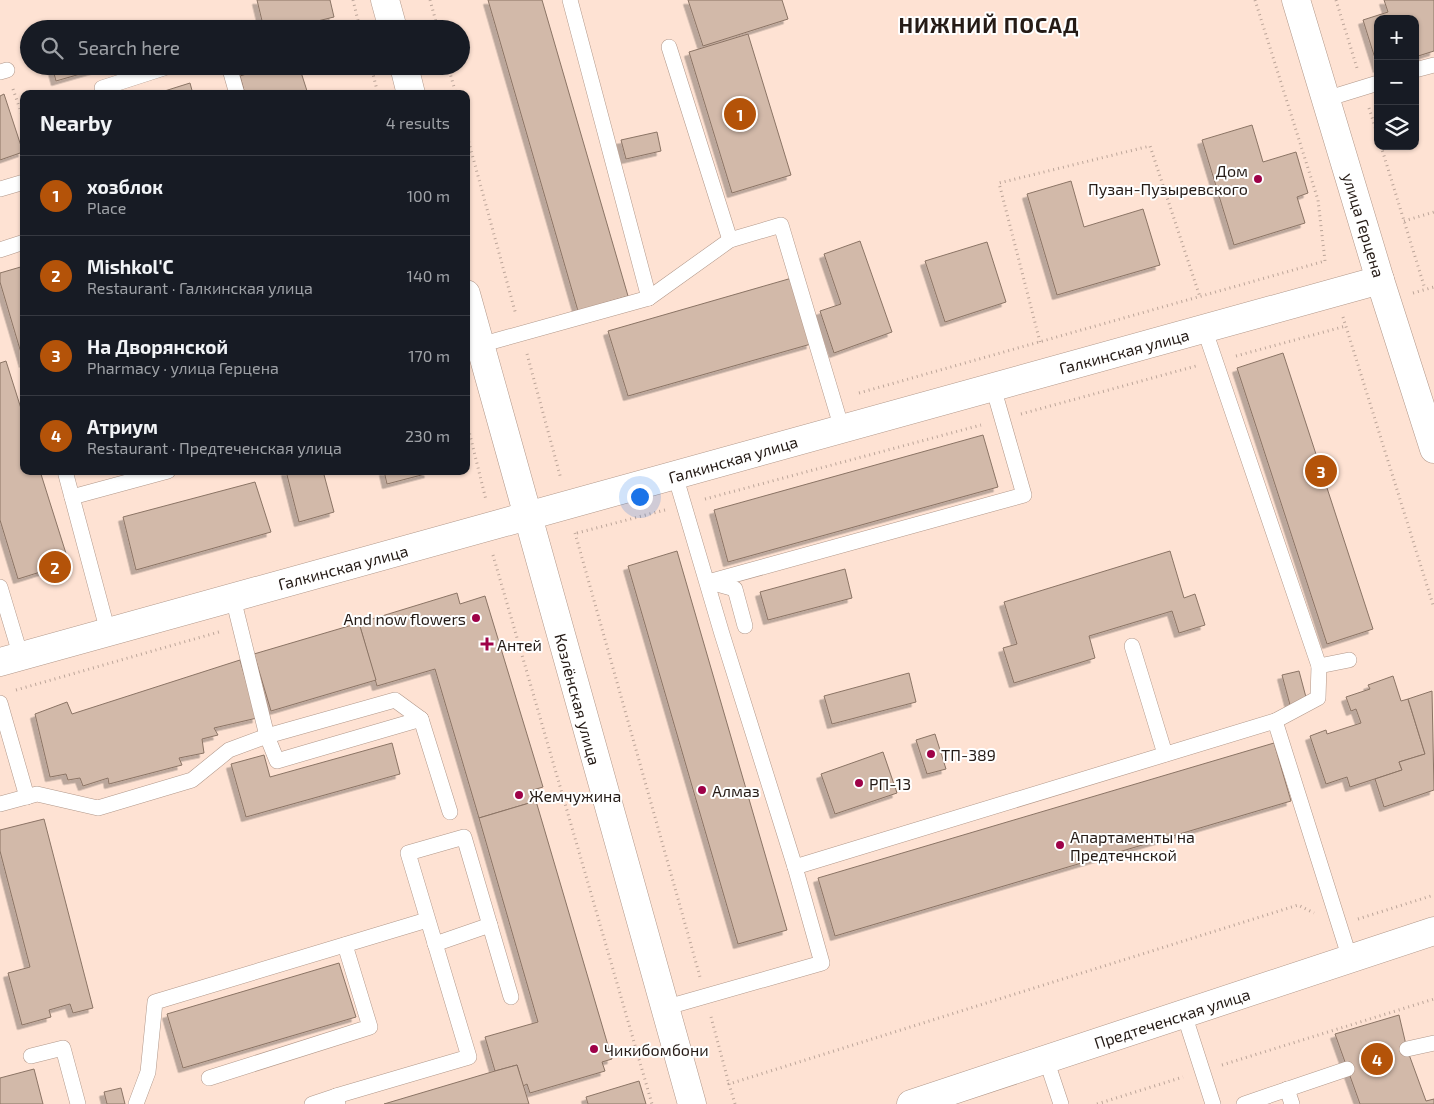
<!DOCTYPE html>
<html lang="en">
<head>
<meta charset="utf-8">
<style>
	:root { --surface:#171b24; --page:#20242c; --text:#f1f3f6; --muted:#9ea1a6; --line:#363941; --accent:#b45309 }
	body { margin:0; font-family:"Exo 2",sans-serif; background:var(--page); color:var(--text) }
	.controls { position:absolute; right:15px; top:15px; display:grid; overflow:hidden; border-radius:10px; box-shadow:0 1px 4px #0004 }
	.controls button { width:45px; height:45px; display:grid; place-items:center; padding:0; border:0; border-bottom:1px solid var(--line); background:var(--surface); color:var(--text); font:25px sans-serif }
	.you { position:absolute; left:639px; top:496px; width:18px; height:18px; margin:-12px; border:4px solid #fff; border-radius:50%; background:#1a73e8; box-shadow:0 0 0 8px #1a73e833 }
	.badge { display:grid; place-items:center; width:32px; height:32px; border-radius:50%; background:var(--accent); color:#fff; font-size:16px; font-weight:700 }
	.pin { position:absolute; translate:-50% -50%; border:2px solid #fff; box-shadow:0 1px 5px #0006 }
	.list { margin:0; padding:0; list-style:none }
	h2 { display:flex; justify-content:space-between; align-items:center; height:65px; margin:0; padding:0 20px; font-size:21px }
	h2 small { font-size:16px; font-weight:400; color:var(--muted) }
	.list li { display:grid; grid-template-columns:32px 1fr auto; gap:15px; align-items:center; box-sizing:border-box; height:80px; padding:0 20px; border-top:1px solid var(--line) }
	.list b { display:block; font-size:19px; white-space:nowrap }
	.list p { margin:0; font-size:16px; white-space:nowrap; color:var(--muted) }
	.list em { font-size:16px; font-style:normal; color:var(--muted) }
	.icon { flex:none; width:28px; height:28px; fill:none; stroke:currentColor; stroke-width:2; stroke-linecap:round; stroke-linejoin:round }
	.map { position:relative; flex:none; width:1434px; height:1104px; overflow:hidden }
	.search { position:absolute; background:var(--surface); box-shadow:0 1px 4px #0004; left:20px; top:20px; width:450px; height:55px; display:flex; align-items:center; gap:12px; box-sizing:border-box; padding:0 18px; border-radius:28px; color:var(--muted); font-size:19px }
	.panel { position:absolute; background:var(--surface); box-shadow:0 1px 4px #0004; left:20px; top:90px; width:450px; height:385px; border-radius:10px }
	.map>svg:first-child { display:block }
	.building { fill:#d2b9a9; stroke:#8b7465; filter:url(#shadow) }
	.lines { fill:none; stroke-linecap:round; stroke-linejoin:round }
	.service-casing { stroke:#b19789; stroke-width:16 }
	.minor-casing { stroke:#b19789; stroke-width:29 }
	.tertiary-casing { stroke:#b19789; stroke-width:29 }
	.secondary-casing { stroke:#b19789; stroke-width:29 }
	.path { stroke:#bca599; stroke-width:3; stroke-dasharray:1 4; stroke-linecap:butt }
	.service { stroke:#fff; stroke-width:15 }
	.minor { stroke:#fff; stroke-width:28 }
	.tertiary { stroke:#fff; stroke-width:28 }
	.secondary { stroke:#fff; stroke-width:28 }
	.poi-dot { fill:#9e0248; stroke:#fff; stroke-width:2 }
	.labels { text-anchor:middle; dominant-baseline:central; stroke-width:4; stroke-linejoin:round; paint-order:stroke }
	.poi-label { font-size:16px; fill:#251b16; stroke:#fff; text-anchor:start }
	.street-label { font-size:16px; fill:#251b16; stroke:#fff }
	.district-label { font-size:21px; font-weight:bold; letter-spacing:1px; fill:#251b16; stroke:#fff }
</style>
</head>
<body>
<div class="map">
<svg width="1434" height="1104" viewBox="0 0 1434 1104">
	<defs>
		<filter id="shadow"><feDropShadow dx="-4.5" dy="4.5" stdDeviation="0" flood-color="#0004"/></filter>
	</defs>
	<rect width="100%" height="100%" fill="#fee2d3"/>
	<g class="building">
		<polygon points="257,0 330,0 334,17 285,29 264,29"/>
		<polygon points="488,0 542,0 628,296 578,311"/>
		<polygon points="688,0 782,0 788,19 703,46"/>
		<polygon points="1384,0 1434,0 1434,51 1415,57 1415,19 1378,19 1378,68 1363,20 1388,12"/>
		<polygon points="748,34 791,175 732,193 689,52"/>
		<polygon points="52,66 108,66 56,81"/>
		<polygon points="272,66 299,66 308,94 245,94 240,76"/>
		<polygon points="190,83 193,94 155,94"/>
		<polygon points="4,94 23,152 0,160 0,96"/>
		<polygon points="1252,125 1263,162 1296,152 1308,193 1297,197 1305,223 1234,245 1202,140"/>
		<polygon points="657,132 661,151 626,159 621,140"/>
		<polygon points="1071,181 1084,227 1143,209 1160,265 1057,295 1027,194"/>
		<polygon points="860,241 892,332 834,353 820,311 841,304 824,254"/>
		<polygon points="987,242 1006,302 945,322 925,261"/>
		<polygon points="24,266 24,363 0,282 0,273"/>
		<polygon points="792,278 811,344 628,396 608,331"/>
		<polygon points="1283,353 1373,629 1327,644 1237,368"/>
		<polygon points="6,361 24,418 24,471 40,471 69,563 18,579 0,520 0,363"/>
		<polygon points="983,435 998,487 728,562 714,510"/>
		<polygon points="286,471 323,471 334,512 299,522"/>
		<polygon points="384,471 428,471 429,473 387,484"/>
		<polygon points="255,482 271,532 136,570 123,517"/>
		<polygon points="677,551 787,930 738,944 628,566"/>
		<polygon points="1170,551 1184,598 1195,594 1205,625 1179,633 1172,611 1089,636 1095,658 1014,683 1003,648 1017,644 1004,602"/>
		<polygon points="845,569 852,598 768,620 760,592"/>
		<polygon points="457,593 460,604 485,596 543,787 533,790 536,801 479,818 435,669 377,686 359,623"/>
		<polygon points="359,623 376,680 271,711 254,654"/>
		<polygon points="240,660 257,718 214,728 218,735 202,739 204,753 179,758 182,765 109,784 108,778 83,786 80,778 68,780 66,774 50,777 35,714 67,702 72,714"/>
		<polygon points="1299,671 1307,701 1290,705 1282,675"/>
		<polygon points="909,673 916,702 832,724 824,696"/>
		<polygon points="1393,676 1401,701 1408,699 1425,754 1399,762 1402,770 1350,787 1347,777 1326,784 1310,736 1326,730 1327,734 1361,723 1356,709 1351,711 1346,697 1370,689 1368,685"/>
		<polygon points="1432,691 1434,790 1384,807 1375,779 1402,770 1399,762 1425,754 1408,699"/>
		<polygon points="935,734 946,769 927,774 916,740"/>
		<polygon points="392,743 400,774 246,817 231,764 264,755 270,777"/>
		<polygon points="1274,743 1291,801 835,936 818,878"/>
		<polygon points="883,752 897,793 835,814 821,774"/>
		<polygon points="536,801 612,1059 602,1062 605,1071 530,1093 527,1084 523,1086 517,1065 495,1071 485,1037 538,1022 479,818"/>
		<polygon points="44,819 93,1008 73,1013 70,1004 49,1010 51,1017 22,1025 8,973 30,967 0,851 0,830"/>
		<polygon points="339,963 356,1017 183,1068 167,1014"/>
		<polygon points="1399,1015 1407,1049 1426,1101 1434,1099 1434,1104 1360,1104 1335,1034"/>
		<polygon points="517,1065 529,1104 384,1104 495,1071"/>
		<polygon points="34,1069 43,1104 0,1104 0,1078"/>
		<polygon points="639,1081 646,1104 588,1104 586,1097"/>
		<polygon points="121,1088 125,1104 107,1104 104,1092"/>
	</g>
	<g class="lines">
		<g class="service-casing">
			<g id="service">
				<polyline points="570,0 649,298"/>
				<polyline points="669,47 730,240"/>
				<polyline points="229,66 237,94"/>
				<polyline points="1415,70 1434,65"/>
				<polyline points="0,72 7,70"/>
				<polyline points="102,88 170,66"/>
				<polyline points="1326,99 1378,83"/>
				<polyline points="0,189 24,182"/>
				<polyline points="0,250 24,242"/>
				<polyline points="1204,328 1319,666"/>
				<polyline points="480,345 649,298 730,240 781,225 842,429"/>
				<polyline points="65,471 108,632"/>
				<polyline points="675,475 722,634 795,867"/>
				<polyline points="72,497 168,471"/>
				<polyline points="708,582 1024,495 993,387"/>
				<polyline points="710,582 735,589 745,626"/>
				<polyline points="0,587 21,657"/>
				<polyline points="233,598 267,736 277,761 421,719"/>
				<polyline points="1132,646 1165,754"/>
				<polyline points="0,703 27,797"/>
				<polyline points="1275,721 1318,698 1319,666 1349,660"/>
				<polyline points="0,804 37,794 98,808 192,780 229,750 267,736 395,700 421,719 450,812"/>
				<polyline points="435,944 490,925"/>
				<polyline points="664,1008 822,963 795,867 1275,721 1350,959"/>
				<polyline points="1184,1014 1213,1104"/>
				<polyline points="1407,1049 1434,1043"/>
				<polyline points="31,1056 63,1048 78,1104"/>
				<polyline points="1046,1059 1061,1104"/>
				<polyline points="209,1078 370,1027 345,945"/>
				<polyline points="1287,1089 1292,1104"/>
				<polyline points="136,1104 148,1072 155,1002 427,920"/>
				<polyline points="312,1104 336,1096"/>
				<polyline points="338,1104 336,1096 469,1057 408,853 464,837 511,997"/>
				<polyline points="1244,1104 1347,1069"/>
			</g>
		</g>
		<g class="minor-casing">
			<g id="minor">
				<polyline points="385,0 393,29"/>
				<polyline points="404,66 411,94"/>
				<polyline points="466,294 692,1104"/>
				<polyline points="0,662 1380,280"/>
			</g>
		</g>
		<g class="tertiary-casing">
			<polyline id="tertiary" points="911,1104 1434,931"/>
		</g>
		<g class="secondary-casing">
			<polyline id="secondary" points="1296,0 1380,280 1434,449"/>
		</g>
		<g class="path">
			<polyline points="353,0 360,29"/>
			<polyline points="430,0 438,29"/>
			<polyline points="1255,0 1318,200 1325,261"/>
			<polyline points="1336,0 1357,68"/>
			<polyline points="371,66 378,94"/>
			<polyline points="448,66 456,94"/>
			<polyline points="13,89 24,121"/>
			<polyline points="1369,108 1378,136"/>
			<polyline points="466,132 516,315"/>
			<polyline points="1381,146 1425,289"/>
			<polyline points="1404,221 1434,212"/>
			<polyline points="1413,293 1434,287"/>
			<polyline points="1343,317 1434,608"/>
			<polyline points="1040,342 999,183 1150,146 1200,297"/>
			<polyline points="527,354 561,479"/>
			<polyline points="1236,356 1346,326"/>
			<polyline points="859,393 1325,261"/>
			<polyline points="1021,414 1196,366"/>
			<polyline points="466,419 486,500"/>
			<polyline points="705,499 981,425"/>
			<polyline points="575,533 700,977"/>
			<polyline points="577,533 665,510"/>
			<polyline points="493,555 652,1104"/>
			<polyline points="16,690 219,632"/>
			<polyline points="1358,919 1434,895"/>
			<polyline points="711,1017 729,1084"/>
			<polyline points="1222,1065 1434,999"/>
			<polyline points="735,1104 729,1084 1298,905 1314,913"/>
			<polyline points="1097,1104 1183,1077"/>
		</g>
		<use href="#service" class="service"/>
		<use href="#minor" class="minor"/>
		<use href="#tertiary" class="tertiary"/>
		<use href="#secondary" class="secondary"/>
	</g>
	<g class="poi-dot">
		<circle cx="1258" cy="179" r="5"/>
		<circle cx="476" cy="618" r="5"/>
		<path d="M484.5 636.5h5v5h5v5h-5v5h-5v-5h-5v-5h5z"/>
		<circle cx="931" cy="754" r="5"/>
		<circle cx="859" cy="783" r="5"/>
		<circle cx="702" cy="790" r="5"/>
		<circle cx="519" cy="795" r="5"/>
		<circle cx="1060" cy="845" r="5"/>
		<circle cx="594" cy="1049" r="5"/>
	</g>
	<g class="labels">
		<g class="poi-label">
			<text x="1248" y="170" text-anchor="end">Дом<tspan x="1248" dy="18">Пузан-Пузыревского</tspan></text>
			<text x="466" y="618" text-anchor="end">And now flowers</text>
			<text x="497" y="644">Антей</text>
			<text x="941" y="754">ТП-389</text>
			<text x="869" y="783">РП-13</text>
			<text x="712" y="790">Алмаз</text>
			<text x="529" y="795">Жемчужина</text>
			<text x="1070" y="836">Апартаменты на<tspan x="1070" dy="18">Предтечнской</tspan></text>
			<text x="604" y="1049">Чикибомбони</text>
		</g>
		<g class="street-label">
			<text transform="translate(1364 225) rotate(73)">улица Герцена</text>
			<text transform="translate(1124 351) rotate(-15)">Галкинская улица</text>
			<text transform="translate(733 459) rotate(-16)">Галкинская улица</text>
			<text transform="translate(343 567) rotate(-15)">Галкинская улица</text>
			<text transform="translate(578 699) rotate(75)">Козлёнская улица</text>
			<text transform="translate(1172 1018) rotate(-18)">Предтеченская улица</text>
		</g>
		<g class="district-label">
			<text x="989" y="24">НИЖНИЙ ПОСАД</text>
		</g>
	</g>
</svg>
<div class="controls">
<button>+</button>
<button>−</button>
<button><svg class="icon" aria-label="layers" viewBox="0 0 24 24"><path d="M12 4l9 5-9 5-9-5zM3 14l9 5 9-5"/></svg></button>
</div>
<div class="you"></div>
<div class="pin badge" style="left:740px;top:114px">1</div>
<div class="pin badge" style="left:55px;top:567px">2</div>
<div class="pin badge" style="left:1321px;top:471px">3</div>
<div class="pin badge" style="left:1377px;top:1059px">4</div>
<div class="search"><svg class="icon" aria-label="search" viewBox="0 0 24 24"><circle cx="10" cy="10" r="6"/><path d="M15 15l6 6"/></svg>Search here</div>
<section class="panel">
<h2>Nearby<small>4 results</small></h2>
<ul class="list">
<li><span class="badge">1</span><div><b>хозблок</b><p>Place</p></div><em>100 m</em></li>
<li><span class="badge">2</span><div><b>Mishkol'C</b><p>Restaurant · Галкинская улица</p></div><em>140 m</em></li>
<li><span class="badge">3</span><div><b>На Дворянской</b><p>Pharmacy · улица Герцена</p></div><em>170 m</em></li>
<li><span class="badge">4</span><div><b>Атриум</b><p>Restaurant · Предтеченская улица</p></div><em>230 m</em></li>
</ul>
</section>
</div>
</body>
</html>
